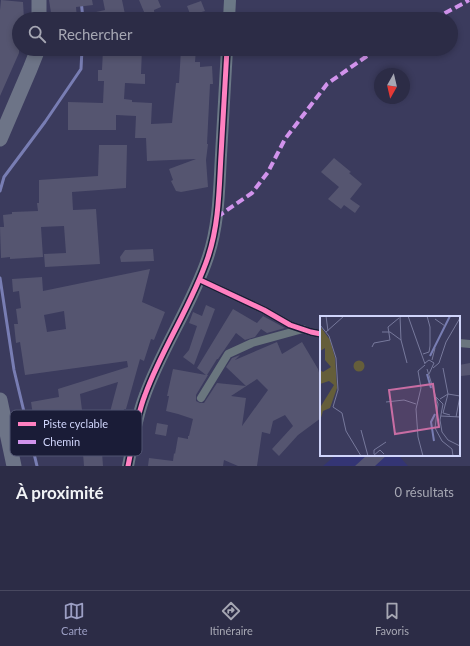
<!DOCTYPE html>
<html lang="fr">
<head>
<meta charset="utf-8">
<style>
	:root { --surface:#2c2c46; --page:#34344d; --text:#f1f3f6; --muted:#a6a7b3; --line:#48485f; --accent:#9c9fc4 }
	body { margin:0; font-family:Lato,sans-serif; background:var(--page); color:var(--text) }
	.compass { position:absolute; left:374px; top:68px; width:36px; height:36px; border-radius:50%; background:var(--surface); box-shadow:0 2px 6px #0003; rotate:188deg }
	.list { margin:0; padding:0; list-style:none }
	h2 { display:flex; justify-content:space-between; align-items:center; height:52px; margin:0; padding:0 16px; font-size:17px }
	h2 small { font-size:13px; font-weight:400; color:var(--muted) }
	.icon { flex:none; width:22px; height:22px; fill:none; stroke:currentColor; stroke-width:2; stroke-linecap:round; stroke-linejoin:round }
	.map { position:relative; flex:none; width:470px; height:466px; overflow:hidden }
	.search { position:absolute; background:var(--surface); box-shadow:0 2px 6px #0003; left:12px; right:12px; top:12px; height:44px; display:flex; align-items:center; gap:10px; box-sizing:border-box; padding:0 14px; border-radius:22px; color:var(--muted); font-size:15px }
	.sheet { height:124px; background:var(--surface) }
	nav { display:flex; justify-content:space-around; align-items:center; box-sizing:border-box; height:56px; border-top:1px solid var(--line); background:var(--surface); font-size:11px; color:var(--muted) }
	nav a { display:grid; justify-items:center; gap:2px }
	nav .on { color:var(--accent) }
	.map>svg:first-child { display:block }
	.built { fill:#343574 }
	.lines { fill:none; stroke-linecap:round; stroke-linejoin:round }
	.stream { stroke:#787db3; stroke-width:3 }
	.building { fill:#555570; fill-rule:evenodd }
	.street { stroke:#6a767e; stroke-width:8 }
	.secondary { stroke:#6b7886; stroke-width:12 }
	.highway { stroke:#6d7487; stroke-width:15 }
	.quiet { stroke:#d193ec; stroke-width:4; stroke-dasharray:8 4; stroke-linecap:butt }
	.cycleway-casing { stroke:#1a1c37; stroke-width:8 }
	.cycleway { stroke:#ff80c0; stroke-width:5 }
	.inset-river { fill:none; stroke:#787db3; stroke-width:2 }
	.inset-road { fill:none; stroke:#77799c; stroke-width:1 }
	.view { fill:#c86da3; fill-opacity:0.15; stroke:#c86da3; stroke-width:2 }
	.inset-edge { fill:none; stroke:#d0d5fb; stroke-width:2 }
	.key { fill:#1a1c37; stroke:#515472; stroke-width:1 }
	.key-label { font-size:11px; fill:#d0d5fb }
</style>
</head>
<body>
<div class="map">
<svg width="470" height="466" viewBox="0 0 470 466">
	<rect width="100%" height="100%" fill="#3b3b5d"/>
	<polygon class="built" points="336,455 398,455 408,466 323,466"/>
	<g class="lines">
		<g class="stream">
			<polyline points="81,0 83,19"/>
			<polyline points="0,191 4,177 45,122 81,69 82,49"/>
			<polyline points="0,278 14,370 37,466"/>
		</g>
	</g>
	<g class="building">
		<polygon points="1,0 23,2 24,19 19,19 19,53 0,96 0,10"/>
		<polygon points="49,0 92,0 93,5 76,7 77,19 52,19"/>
		<polygon points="103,0 122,0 126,19 97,19 96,12 105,10"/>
		<polygon points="139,0 158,0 161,7 154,10 155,19 147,19"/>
		<polygon points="201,1 205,11 198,13 200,19 192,19 187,6"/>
		<polygon points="103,49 142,49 141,74 145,74 145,84 125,83 124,99 132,100 132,102 152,103 151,124 172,123 176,83 179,83 181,49 196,49 195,62 200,62 200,67 212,66 213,84 210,84 207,144 208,144 206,160 208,187 181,192 176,191 171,181 173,180 169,169 196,159 147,161 146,138 135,138 136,116 116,115 116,130 68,130 68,102 103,103 104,81 98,81 98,70 102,70"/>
		<polygon points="99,145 127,145 126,188 72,192 73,210 96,209 100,264 45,267 44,254 66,253 64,226 41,227 43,257 10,259 10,257 1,258 0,227 4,227 3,215 12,214 12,212 38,211 37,203 39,203 39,180 98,176"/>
		<polygon points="334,158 351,172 349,173 362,184 350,199 360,206 355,213 344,205 341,209 328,199 339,187 321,172"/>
		<polygon points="153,249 154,261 121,262 120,257 125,250"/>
		<path d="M150,269L142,302L165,312L154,340L151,339L144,361L140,359L126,409H124L121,425L99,422L100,410L110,412L118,382L80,394L84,426L100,425L103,466H84L82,441L36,445L35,430L63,428L61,410L33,415L31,402L59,397L58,389L128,367L127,361L25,375L20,342L16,343L14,324H18L16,309L21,308L19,291L13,292L12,279L42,277L43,291ZM64,311L66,329L47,332L44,315Z"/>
		<polygon points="206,305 215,309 194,365 183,357 189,350 197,326 189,323 193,312 202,316"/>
		<path d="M233,309L257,323L263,316L285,328L267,333L261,329L255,337L245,340L236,333L218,359H217L207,375H208L196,395V401L200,403H204L217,383L246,386L226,367L232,358L240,355L235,360L277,342L282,354L302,342L318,369L321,380V418L298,435L279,456L272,449L293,426L285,415L273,421L270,434L262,432L257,466H238L224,460L223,466H148L149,458L173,461L174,453L175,454L178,437L188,439V436H189L193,419L178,414L166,411L169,396H167L173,369L206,375L197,368ZM257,379L268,390L242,426L246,398L231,396Z"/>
		<polygon points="470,363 470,375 461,376 459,365"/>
		<polygon points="157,423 168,425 166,436 155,434"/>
		<polygon points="367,455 387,455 375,466 355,466"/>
	</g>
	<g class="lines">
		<g class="street">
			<polyline points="200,280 264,310 290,325 311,332 321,334"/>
			<polyline points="459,343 470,344"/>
			<polyline points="201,398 228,354 252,343 303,329"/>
		</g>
		<g class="secondary">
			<polyline points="229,19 230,0"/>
			<path d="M128,466C133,442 136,418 145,395C162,348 192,305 208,257C219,224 219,190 221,155C223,120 225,84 227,49"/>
		</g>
		<g class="highway">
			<polyline points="39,0 39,19"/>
			<polyline points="0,139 30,69 36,54 37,49"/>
			<polyline points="0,400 14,466"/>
		</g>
		<g class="quiet">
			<polyline points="434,19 464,3 469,0"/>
			<polyline points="217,217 252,193 268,172 285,139 327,84 377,49"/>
		</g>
		<g class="cycleway-casing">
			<g id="cycleway">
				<polyline points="200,280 264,310 290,325 311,332 321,334"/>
				<path d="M128,466C133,442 136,418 145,395C162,348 192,305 208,257C219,224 219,190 221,155C223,120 225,84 227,49"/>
			</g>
		</g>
		<use href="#cycleway" class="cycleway"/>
	</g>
	<g transform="translate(320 316)">
		<rect width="140" height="140" fill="#3b3b5d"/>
		<path d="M0,10L10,24L15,42L17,72L10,92L3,95L0,105L1,90L14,69L9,65L0,68V54L3,56L11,51L5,44V32L0,35ZM33.5 50a5.5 5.5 0 1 1 11 0a5.5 5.5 0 1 1-11 0Z" fill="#655e3a"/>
		<path class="inset-river" d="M110,40L130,0M107,58L111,72M114,125L111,106L115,98"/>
		<path class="inset-road" d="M6,0L8,15M88,0L105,48M115,3L125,10M0,9L9,20L16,42L18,74L13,91L22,97L26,115L41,140M6,16L24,0M62,16H70L81,24L80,0M81,24L87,47M52,31L54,27L70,24L68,11L79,2M103,38L109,36L110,30V11L107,0M112,44L115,32M105,47L109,44L114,47L109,58M113,52L119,47L126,26L140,2M123,52L128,78L123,97L130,99M107,53L118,88L115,112L122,125L132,133L133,140M116,81L123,88L120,104L122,116L128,124L140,130M120,83L128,78L140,80L136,101M66,86L84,84L96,88M121,100L140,101M41,114L48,140M54,138V134L66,126M53,140L60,134L64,138M103,140L98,121L96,93L101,72L98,55L105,49"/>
		<path class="view" d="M113,68L119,111L75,118L69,74Z"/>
		<rect width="140" height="140" class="inset-edge"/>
	</g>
	<rect x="10" y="410" width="132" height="46" rx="6" class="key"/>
	<rect x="18" y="422" width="18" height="4" fill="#ff80c0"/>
	<rect x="18" y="440" width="18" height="4" fill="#d193ec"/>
	<g class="key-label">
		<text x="43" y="428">Piste cyclable</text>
		<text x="43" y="446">Chemin</text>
	</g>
</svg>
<svg class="compass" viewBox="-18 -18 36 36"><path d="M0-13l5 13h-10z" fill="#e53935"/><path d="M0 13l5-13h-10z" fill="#a6a7b3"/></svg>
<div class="search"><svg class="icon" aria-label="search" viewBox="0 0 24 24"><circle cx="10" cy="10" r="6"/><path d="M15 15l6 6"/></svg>Rechercher</div>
</div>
<section class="sheet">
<h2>À proximité<small>0 résultats</small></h2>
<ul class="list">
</ul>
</section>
<nav>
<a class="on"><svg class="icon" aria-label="map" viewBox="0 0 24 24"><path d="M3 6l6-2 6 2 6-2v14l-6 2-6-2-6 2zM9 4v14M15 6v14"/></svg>Carte</a>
<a><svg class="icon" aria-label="directions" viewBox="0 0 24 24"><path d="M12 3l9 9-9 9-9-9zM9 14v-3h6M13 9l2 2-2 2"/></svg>Itinéraire</a>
<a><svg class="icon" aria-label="saved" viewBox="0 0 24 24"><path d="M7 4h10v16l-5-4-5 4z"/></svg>Favoris</a>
</nav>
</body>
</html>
